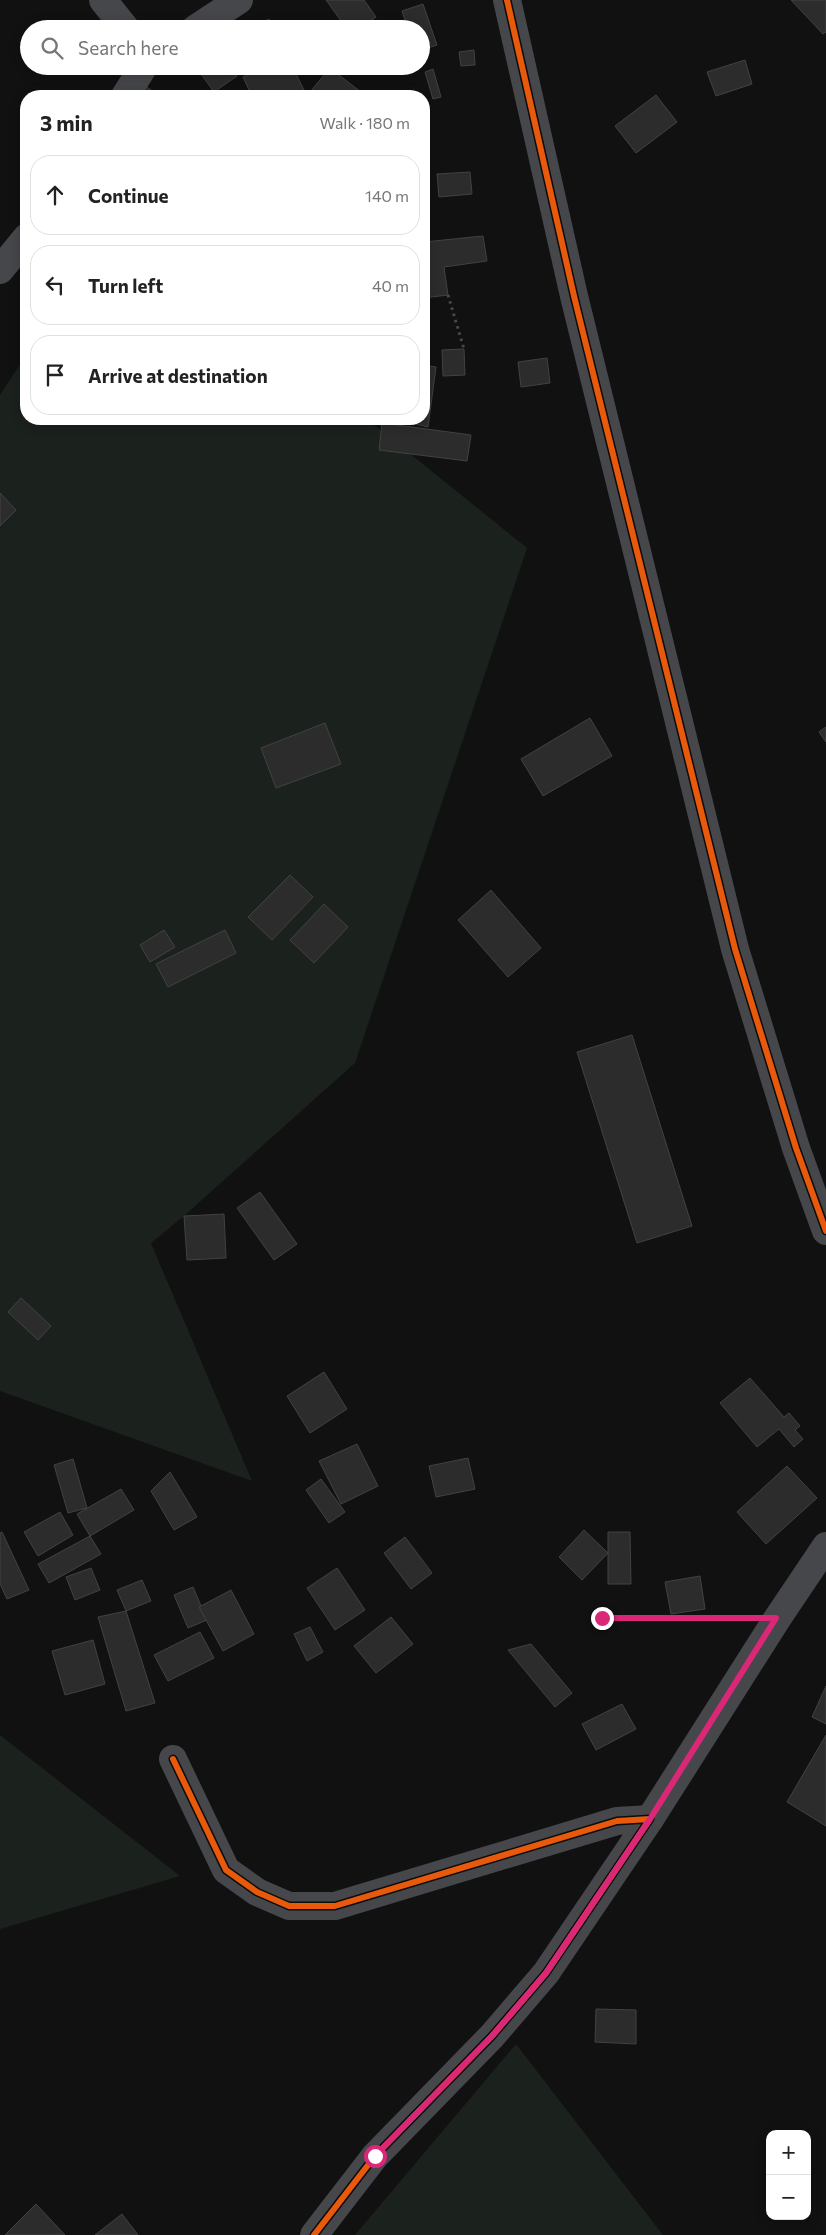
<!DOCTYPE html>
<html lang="en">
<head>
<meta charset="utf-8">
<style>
	:root { --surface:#fff; --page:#f6f6f6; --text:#222; --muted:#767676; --line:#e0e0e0 }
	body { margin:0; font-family:Commissioner,sans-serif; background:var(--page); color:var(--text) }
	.controls { position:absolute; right:15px; bottom:15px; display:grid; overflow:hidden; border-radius:10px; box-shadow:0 2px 12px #0003 }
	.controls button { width:45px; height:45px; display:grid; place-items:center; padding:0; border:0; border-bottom:1px solid var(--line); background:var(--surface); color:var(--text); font:25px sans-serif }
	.stop { position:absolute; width:15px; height:15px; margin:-11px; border:4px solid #db2777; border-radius:50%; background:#fff }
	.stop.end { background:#db2777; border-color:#fff; box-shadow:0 1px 5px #0008 }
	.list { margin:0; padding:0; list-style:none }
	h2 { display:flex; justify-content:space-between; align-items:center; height:65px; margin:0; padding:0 20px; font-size:21px }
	h2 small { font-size:16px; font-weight:400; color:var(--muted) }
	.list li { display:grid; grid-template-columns:32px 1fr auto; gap:15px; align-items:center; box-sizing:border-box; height:80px; margin:0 10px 10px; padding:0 10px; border:1px solid var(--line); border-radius:20px }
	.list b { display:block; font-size:19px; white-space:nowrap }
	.list em { font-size:16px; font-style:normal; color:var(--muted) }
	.icon { flex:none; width:28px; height:28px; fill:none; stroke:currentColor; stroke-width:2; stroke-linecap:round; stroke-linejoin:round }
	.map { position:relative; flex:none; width:826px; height:2235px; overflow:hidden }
	.search { position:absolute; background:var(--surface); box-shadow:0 2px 12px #0003; left:20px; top:20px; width:410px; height:55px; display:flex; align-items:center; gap:12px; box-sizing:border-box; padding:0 18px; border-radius:28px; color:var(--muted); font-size:19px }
	.panel { position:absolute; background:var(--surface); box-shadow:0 2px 12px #0003; left:20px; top:90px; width:410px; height:335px; border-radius:20px }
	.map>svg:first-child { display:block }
	.green { fill:#1b211c }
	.building { fill:#2c2c2d; stroke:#414244 }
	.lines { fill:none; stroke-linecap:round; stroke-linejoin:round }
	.path { stroke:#47484b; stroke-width:3; stroke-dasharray:2.5 4; stroke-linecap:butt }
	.minor { stroke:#45474a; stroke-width:28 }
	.cycleway-casing { stroke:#0c0c0d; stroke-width:9 }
	.cycleway { stroke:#e8590c; stroke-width:6 }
	.route { stroke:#db2777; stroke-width:6 }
</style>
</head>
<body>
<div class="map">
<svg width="826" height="2235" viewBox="0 0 826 2235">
	<rect width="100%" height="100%" fill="#111112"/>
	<g class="green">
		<polygon points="26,355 26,419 367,419 527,548 355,1063 184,1216 151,1243 252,1481 0,1391 0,395"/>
		<polygon points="0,1735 180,1876 0,1929"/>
		<polygon points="516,2044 663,2235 355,2235"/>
	</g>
	<g class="building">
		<polygon points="326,0 364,0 376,17 359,29 347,29"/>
		<polygon points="791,0 826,0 826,32 823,34"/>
		<polygon points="423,4 437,45 421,50 421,29 408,29 402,11"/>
		<polygon points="269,19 274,29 252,29 251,28"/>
		<polygon points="474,50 475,65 461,66 459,52"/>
		<polygon points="745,60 752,84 716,96 707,72"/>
		<polygon points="230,66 237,76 214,92 196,67"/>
		<polygon points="265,66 292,66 307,96 252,96 243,77"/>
		<polygon points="330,68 366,96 316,96 310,92"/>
		<polygon points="433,69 441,97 433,99 425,72"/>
		<polygon points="139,82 157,94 156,96 130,96"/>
		<polygon points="656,95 677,122 636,153 615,126"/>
		<polygon points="470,172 472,194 439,197 437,174"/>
		<polygon points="483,236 487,261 444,267 448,295 424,298 424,242"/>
		<polygon points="464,349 465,375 443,376 442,350"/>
		<polygon points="547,358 550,383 521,387 518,362"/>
		<polygon points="424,365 436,367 428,427 402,421 402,419 424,419"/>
		<polygon points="382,423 471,435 467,461 379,450"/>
		<polygon points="0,493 16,510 0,526"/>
		<polygon points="590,718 612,756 543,796 521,759"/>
		<polygon points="325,723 341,764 276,788 261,748"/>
		<polygon points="826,727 826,742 819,732"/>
		<polygon points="290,875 313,897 272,940 248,917"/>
		<polygon points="491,890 541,948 508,977 458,920"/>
		<polygon points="324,904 348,927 314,963 290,940"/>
		<polygon points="164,930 175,947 150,962 140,945"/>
		<polygon points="225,930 236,953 168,987 156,964"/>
		<polygon points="632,1035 692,1226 637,1243 577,1052"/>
		<polygon points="260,1192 297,1244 274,1260 237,1208"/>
		<polygon points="224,1214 226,1258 187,1260 184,1216"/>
		<polygon points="21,1298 51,1326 38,1340 8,1312"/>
		<polygon points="324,1372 347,1409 310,1433 287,1396"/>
		<polygon points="750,1378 784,1417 789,1413 800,1426 795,1430 803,1439 794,1447 779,1429 757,1447 720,1403"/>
		<polygon points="357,1444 378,1486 341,1504 319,1461"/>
		<polygon points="468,1458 475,1489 436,1497 429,1466"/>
		<polygon points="73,1459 87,1508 68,1513 54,1465"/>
		<polygon points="787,1466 817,1498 766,1544 737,1512"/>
		<polygon points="170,1472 197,1517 174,1530 151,1491"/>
		<polygon points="321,1479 345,1512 329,1523 306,1490"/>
		<polygon points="121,1489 134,1510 90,1536 77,1514"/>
		<polygon points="60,1512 73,1535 38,1556 24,1532"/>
		<polygon points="584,1530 608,1553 582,1580 559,1557"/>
		<polygon points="2,1532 29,1590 7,1599 0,1584 0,1533"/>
		<polygon points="608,1532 630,1532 631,1584 608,1584"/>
		<polygon points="90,1536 101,1554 49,1583 38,1564"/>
		<polygon points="405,1537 432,1573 411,1589 384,1553"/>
		<polygon points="91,1568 100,1590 75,1600 66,1577"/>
		<polygon points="337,1568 365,1610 335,1630 307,1588"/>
		<polygon points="700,1576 705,1609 671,1614 665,1582"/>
		<polygon points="142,1580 151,1601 126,1611 117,1590"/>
		<polygon points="193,1587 207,1620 188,1628 174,1595"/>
		<polygon points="231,1590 254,1634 223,1651 199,1607"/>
		<polygon points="126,1611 155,1703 126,1711 98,1617"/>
		<polygon points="391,1617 413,1644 376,1673 354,1646"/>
		<polygon points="310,1627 323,1652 307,1661 294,1634"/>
		<polygon points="200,1632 214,1658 168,1681 154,1655"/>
		<polygon points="93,1640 105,1684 65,1695 52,1651"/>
		<polygon points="531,1644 572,1693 555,1707 508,1650"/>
		<polygon points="826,1686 826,1724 812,1717"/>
		<polygon points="622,1704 636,1729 596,1750 582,1724"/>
		<polygon points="826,1735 826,1826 787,1802"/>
		<polygon points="596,2009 636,2010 636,2044 595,2042"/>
		<polygon points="36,2204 65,2235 5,2235"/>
		<polygon points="122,2214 138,2235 95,2235"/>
	</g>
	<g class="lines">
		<g class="path">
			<polyline points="448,295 464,349"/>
			<polyline points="602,1618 741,1618"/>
		</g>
		<g class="minor">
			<polyline points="103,0 126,29"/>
			<polyline points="507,0 574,296 735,949 796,1148 826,1231"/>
			<polyline points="195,29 239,0"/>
			<polyline points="125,96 144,66"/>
			<polyline points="0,270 26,238"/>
			<polyline points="173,1759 226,1870 257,1892 289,1906 335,1906 617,1821 650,1819 546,1973 492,2036 375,2156 314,2235"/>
			<polyline points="650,1819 777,1619 826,1546"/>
		</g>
		<g class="cycleway-casing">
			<g id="cycleway">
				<polyline points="507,0 574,296 735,949 796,1148 826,1231"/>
				<polyline points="173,1759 226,1870 257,1892 289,1906 335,1906 617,1821 650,1819 546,1973 492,2036 375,2156 314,2235"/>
			</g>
		</g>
		<use href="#cycleway" class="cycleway"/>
	</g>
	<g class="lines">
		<polyline class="route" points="375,2156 492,2036 546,1973 650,1819 776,1618 602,1618"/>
	</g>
</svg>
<div class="controls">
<button>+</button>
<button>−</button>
</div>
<div class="stop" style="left:375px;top:2156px"></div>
<div class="stop end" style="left:602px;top:1618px"></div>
<div class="search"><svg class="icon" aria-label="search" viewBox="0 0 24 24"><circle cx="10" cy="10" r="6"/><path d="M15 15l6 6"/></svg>Search here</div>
<section class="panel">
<h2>3 min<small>Walk · 180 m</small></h2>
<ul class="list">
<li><svg class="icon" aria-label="ahead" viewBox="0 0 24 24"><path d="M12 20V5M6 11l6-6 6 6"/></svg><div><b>Continue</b></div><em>140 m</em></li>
<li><svg class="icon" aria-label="left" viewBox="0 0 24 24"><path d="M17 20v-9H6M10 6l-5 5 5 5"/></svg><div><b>Turn left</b></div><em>40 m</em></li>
<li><svg class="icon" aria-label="arrive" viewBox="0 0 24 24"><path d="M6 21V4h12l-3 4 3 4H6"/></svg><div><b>Arrive at destination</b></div></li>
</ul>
</section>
</div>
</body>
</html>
